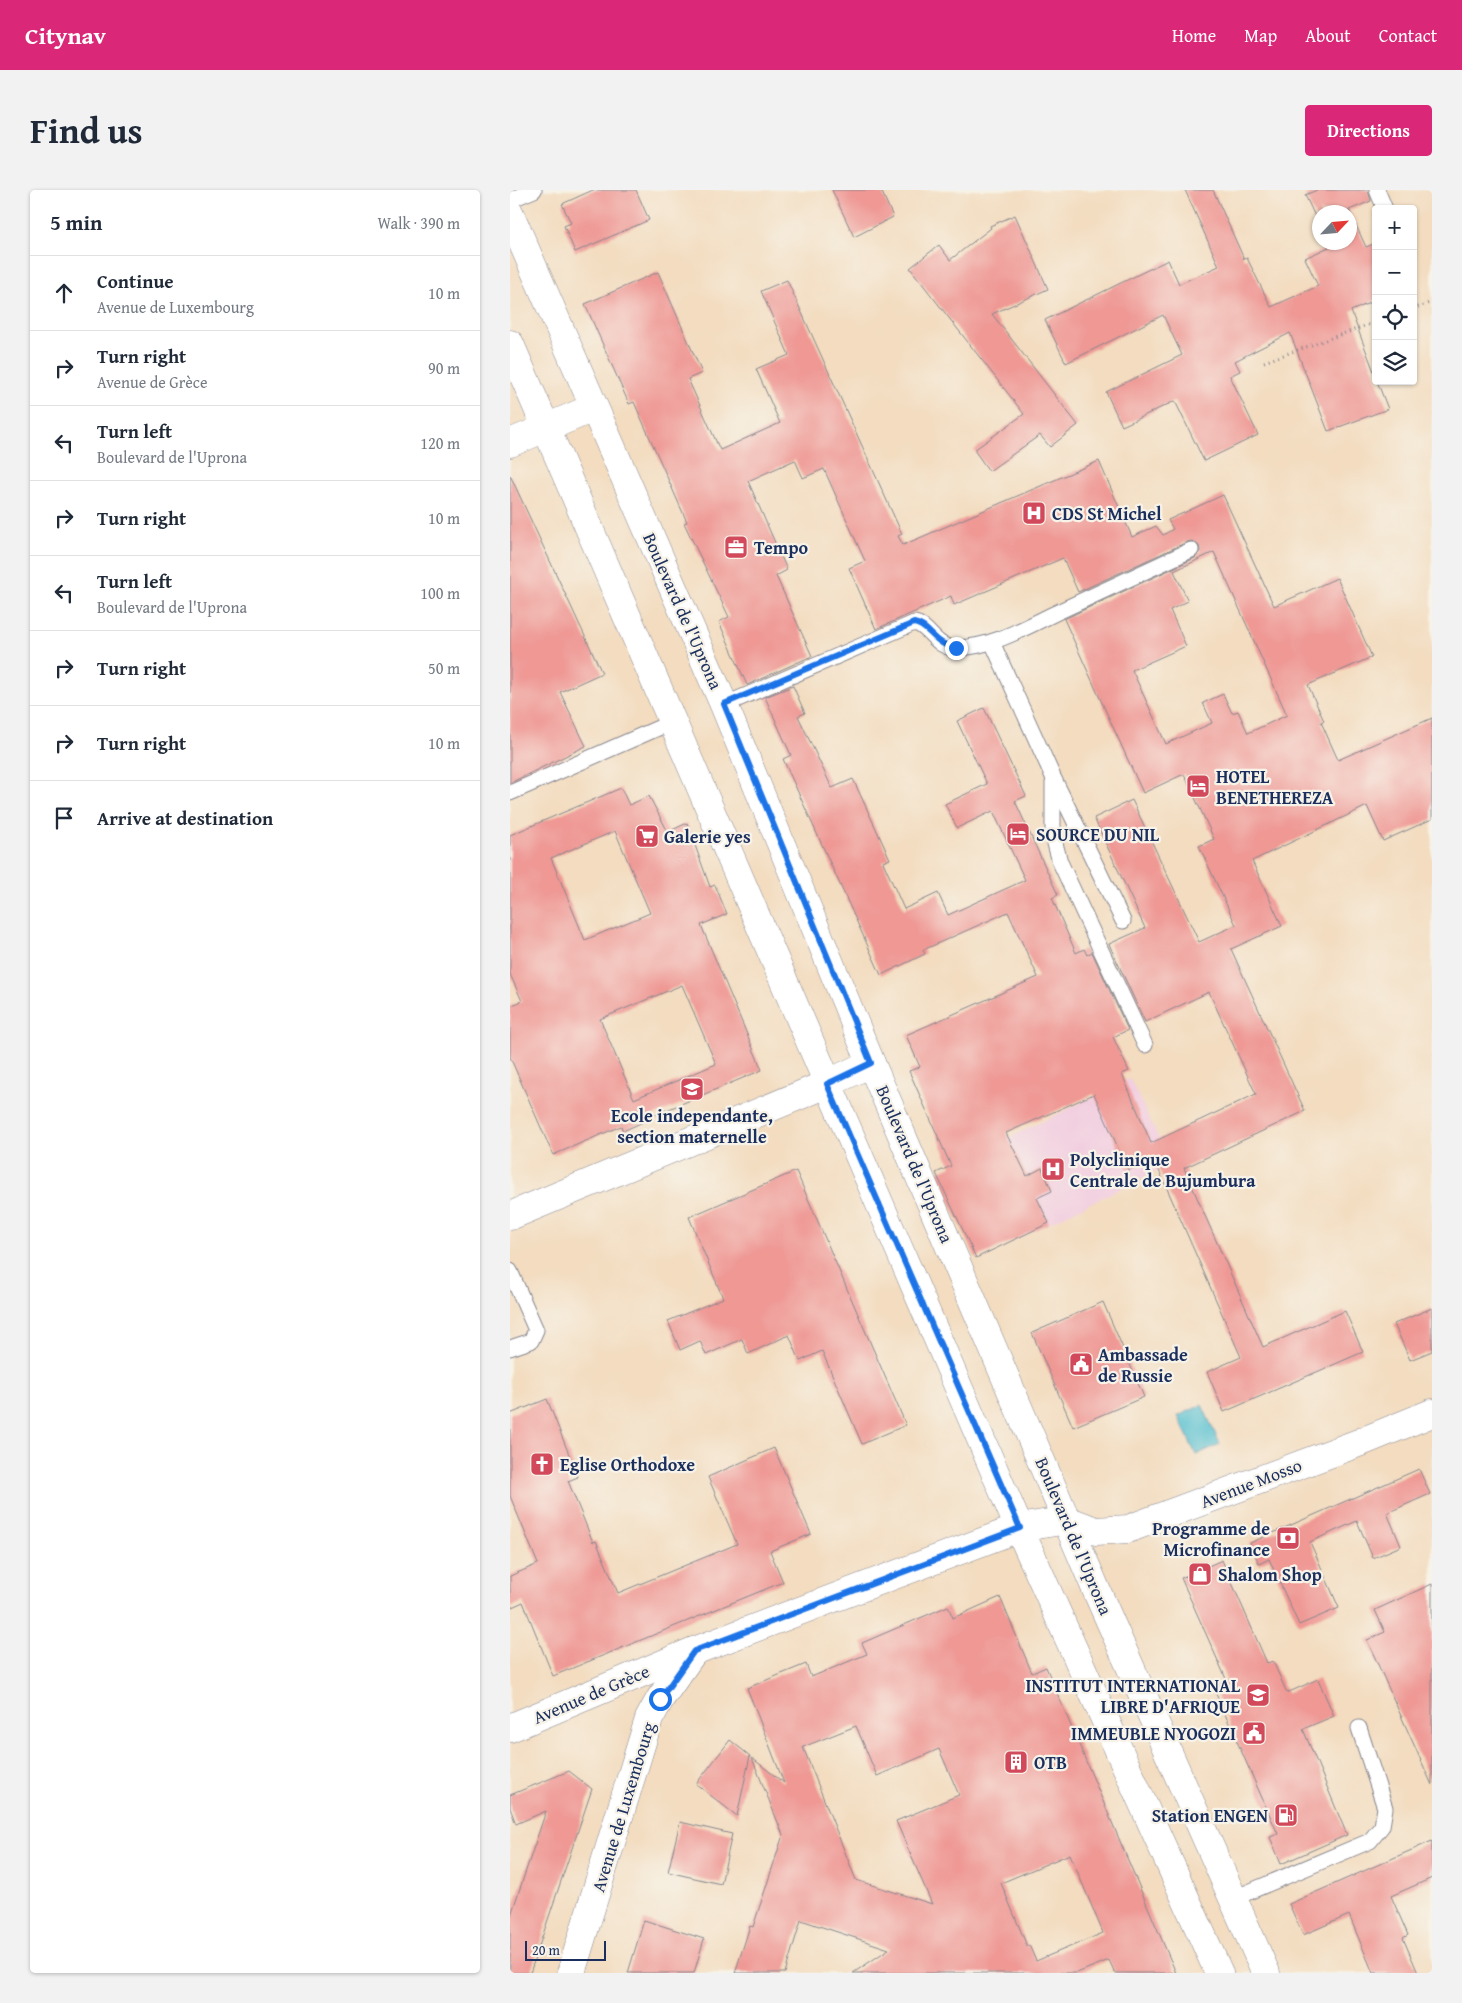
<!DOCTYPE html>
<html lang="en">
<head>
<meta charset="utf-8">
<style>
	:root { --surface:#fff; --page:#f2f2f3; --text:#1f2937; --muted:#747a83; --line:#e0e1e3; --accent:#db2777 }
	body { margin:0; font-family:"Gentium Book Plus",serif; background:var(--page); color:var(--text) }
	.controls { position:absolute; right:15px; top:15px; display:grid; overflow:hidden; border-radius:5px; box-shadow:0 1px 4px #0004 }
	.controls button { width:45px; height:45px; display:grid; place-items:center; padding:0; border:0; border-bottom:1px solid var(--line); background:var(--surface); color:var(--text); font:25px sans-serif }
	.compass { position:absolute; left:802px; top:15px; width:45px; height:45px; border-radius:50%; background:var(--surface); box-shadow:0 1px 4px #0004; rotate:64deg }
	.scale { position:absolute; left:15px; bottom:12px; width:81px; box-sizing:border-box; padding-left:5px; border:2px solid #1b2f5e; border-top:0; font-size:14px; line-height:18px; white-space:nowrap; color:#1b2f5e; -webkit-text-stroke:4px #f7f3e8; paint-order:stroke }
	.stop { position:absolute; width:15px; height:15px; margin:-11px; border:4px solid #1a73e8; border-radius:50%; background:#fff }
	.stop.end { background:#1a73e8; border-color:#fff; box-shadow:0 1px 5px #0008 }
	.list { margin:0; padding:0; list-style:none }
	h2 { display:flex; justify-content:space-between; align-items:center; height:65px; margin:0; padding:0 20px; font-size:21px }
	h2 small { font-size:16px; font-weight:400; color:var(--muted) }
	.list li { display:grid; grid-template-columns:32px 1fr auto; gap:15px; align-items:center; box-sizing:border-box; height:75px; padding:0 20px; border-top:1px solid var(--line) }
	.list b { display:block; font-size:19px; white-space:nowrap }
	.list p { margin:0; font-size:16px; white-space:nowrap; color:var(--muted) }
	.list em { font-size:16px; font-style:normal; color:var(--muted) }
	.icon { flex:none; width:28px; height:28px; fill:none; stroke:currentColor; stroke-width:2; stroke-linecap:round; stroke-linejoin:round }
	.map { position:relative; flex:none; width:922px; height:1783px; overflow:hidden; border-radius:5px }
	header { display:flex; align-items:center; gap:30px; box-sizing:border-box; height:70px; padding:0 25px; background:var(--accent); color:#fff }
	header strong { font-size:24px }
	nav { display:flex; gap:28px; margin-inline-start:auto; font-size:18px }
	.intro { display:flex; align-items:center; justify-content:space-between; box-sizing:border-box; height:120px; padding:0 30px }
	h1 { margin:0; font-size:35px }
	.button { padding:12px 22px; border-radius:5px; background:var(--accent); color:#fff; font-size:18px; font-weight:700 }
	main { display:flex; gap:30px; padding:0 30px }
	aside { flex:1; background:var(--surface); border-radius:5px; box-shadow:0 1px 4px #0004 }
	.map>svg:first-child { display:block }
	.built { fill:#f2cfe0 }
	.water { fill:#55c0d0; stroke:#387897 }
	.building { fill:#ef9894; fill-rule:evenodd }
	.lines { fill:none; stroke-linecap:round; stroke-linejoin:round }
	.lane-casing { stroke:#87868e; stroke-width:17 }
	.street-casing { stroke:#87868e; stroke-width:29 }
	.secondary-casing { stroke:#87868e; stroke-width:29 }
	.path { stroke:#87868e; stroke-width:3; stroke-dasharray:1 4; stroke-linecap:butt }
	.lane { stroke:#fff; stroke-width:15 }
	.street { stroke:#fff; stroke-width:28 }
	.secondary { stroke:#fff; stroke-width:28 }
	.route { stroke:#1a73e8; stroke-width:6 }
	.labels { text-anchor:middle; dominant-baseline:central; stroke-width:4.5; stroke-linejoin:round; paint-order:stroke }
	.poi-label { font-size:18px; font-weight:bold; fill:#1b2f5e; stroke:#f7f3e8; text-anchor:start }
	.street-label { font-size:18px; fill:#1b2f5e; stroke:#f7f3e8 }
</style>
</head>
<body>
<header>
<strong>Citynav</strong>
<nav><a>Home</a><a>Map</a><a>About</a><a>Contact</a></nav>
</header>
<div class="intro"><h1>Find us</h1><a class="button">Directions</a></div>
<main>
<aside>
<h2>5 min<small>Walk · 390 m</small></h2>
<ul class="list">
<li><svg class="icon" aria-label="ahead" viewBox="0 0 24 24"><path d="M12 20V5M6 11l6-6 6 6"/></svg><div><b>Continue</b><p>Avenue de Luxembourg</p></div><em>10 m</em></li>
<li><svg class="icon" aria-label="right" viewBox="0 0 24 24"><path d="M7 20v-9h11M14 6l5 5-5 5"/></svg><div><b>Turn right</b><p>Avenue de Grèce</p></div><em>90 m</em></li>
<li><svg class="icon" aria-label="left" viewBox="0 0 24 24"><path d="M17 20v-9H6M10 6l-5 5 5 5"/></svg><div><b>Turn left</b><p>Boulevard de l'Uprona</p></div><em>120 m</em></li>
<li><svg class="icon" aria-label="right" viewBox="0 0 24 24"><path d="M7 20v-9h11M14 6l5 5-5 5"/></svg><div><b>Turn right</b></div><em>10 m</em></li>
<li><svg class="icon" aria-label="left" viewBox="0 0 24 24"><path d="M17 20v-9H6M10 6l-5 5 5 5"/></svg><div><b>Turn left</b><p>Boulevard de l'Uprona</p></div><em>100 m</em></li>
<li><svg class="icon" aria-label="right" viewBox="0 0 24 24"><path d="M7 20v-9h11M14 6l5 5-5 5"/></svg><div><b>Turn right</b></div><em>50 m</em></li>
<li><svg class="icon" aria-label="right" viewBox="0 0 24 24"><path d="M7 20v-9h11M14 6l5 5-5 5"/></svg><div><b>Turn right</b></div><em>10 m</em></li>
<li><svg class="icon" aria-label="arrive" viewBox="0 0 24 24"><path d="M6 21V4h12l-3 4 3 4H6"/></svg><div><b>Arrive at destination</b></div></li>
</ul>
</aside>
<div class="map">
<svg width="922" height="1783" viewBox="0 0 922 1783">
	<rect width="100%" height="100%" fill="#f7f3e8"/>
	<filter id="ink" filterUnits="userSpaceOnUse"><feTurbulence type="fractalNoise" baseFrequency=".02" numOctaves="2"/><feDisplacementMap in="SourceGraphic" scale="10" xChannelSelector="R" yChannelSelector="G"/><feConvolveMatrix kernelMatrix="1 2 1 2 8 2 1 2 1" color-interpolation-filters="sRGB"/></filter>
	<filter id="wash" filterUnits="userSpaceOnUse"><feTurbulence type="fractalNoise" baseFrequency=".0096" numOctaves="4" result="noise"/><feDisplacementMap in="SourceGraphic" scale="20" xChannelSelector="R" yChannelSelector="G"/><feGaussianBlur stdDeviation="1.12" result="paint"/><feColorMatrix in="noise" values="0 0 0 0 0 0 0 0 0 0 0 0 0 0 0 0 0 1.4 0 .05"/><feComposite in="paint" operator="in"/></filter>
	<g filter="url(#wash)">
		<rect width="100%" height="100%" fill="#f3dcbf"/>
		<polygon class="built" points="620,889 661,974 467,1068 426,983"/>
		<polygon class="water" points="692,1215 710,1254 686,1265 668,1226"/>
		<g id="blocks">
			<g class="building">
				<polygon points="83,0 126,0 139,30 65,62 54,36 61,33 52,14"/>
				<polygon points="322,0 371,0 383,27 344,47"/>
				<polygon points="675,0 703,0 734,69 737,68 761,117 808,96 795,68 819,57 817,52 840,52 840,22 810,22 810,37 795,5 807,0 858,0 861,11 839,20 856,57 866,53 866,110 841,121 866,187 866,191 867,191 878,219 818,241 780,143 725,171 730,181 720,186 748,245 694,271 665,211 612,236 596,202 672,165 653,125 556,173 535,130 658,70 669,94 709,76"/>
				<polygon points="505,25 538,99 482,124 568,235 540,257 530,245 479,281 464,260 514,224 400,78 429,55 440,70 481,38 480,36"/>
				<path d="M148,82L192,183L178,189L210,260L270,233L246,179L279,165L251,101L277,90L392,344L388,346L393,355L589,271L622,347L646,336L653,345L663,339L658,330L713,305L764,416L827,388L862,467L798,495L814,531L811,532L828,570L922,528V629L873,651L857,616L742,671L772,736L721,759L795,921L674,978L753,1157L835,1121L853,1162L714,1222L697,1182L731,1167L644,969L618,980L584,904L496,943L517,986L532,978L542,1001L527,1008L539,1033L466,1068L426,983L441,976L399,881L410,877L396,845L528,787L498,722L413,760L415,764L371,785L273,569L281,565L255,507L283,496L295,523L288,526L322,598L343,589L380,669L373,672L394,719L428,703L438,725L515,690L483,621L447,638L435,614L477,594L447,531L474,518L516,606L505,611L548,705L542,708L566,763L574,759L577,765L582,762L618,840L603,847L619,881L612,884L641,953L746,904L699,802L635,832L599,754L635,738L584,628L622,610L689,752L726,735L689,656L704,649L674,584L633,603L554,429L685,368L690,361L689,356L682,351L677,352L568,402L553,368L444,415L441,406L366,439L339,378L355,371L314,279L293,288L285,270L238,291L277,380L266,386L302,466L237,495L209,432L219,427L174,333L177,332L124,212L119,214L75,114ZM704,362L777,525L738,543L728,521L722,523L713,504L693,513L702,533L656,554L622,480L676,456L660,420L678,411L664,381Z"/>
				<polygon points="0,285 92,483 50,502 76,556 0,593"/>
				<path d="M111,598L119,615L139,606L158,642L177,633L200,697L205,695L217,724L191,735L252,880L133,930V932L113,941L111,936L43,965L0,867V816L12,811L0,784V645ZM105,641L140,723L75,750L41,668ZM172,795L206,874L124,909L90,829Z"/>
				<polygon points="286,981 396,1235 352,1254 312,1161 290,1171 279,1145 238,1164 232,1149 196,1165 190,1151 170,1160 158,1131 213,1108 179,1027"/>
				<polygon points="593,1112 634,1207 563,1237 522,1143"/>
				<polygon points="922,1118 922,1161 900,1170 884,1134"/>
				<polygon points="37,1209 68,1287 58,1291 83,1352 86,1351 108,1403 227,1354 198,1287 264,1258 301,1344 260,1361 273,1392 43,1486 13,1412 0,1418 0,1386 28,1374 0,1306 0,1224"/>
				<polygon points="909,1279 920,1304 877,1323 891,1356 863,1368 847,1331 800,1352 829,1418 789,1435 759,1369 749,1374 740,1353"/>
				<polygon points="712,1370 757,1473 763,1471 777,1503 808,1489 824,1526 793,1539 837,1645 771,1674 760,1647 768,1644 703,1497 717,1491 671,1388"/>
				<polygon points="922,1394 922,1595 857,1450 875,1442 865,1420"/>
				<path d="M490,1407L522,1483L536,1477L666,1783H605L599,1770L567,1783H343L379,1759L291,1730L275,1783H225L240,1736L243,1737L273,1645L242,1568L274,1593L237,1498L296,1474L301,1487L357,1464L352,1453L438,1416L443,1428ZM346,1536L367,1586L429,1559L449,1605L386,1631L422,1714L346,1690L293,1557ZM560,1664L593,1743L526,1771L519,1755L517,1756L491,1693Z"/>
				<polygon points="220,1550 240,1566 227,1626 186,1594"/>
				<polygon points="59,1581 82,1599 20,1783 0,1783 0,1728 36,1621 6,1634 0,1618 0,1605"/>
				<polygon points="170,1632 222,1644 211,1694 158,1682"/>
				<polygon points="922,1651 922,1688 881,1706 898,1745 893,1748 908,1783 863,1783 839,1725 793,1745 779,1714"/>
				<polygon points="134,1730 194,1749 184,1783 118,1783"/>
			</g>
		</g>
	</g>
	<g filter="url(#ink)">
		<use href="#blocks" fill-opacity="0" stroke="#87868e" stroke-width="1"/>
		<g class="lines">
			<g class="lane-casing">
				<g id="lane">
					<polyline points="867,0 875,19"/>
					<polyline points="0,10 24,0"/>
					<polyline points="482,452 544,589 613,731"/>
					<path d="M214,515L404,433C419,435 425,458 445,458C483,458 519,435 552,420C595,400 638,380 681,360"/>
					<polyline points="543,593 543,646 550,672 635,855"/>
					<polyline points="0,603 162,532"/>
					<polyline points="0,1081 26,1140 21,1151 0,1158"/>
					<polyline points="722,1709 860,1651 872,1636 875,1618 849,1538"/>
				</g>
			</g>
			<g class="street-casing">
				<g id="street">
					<polyline points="0,253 83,218"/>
					<polyline points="0,1026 317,894 361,873"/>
					<polyline points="0,1538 184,1461 509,1338 557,1330 586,1341 618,1339 851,1252 922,1223"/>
					<polyline points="61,1783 139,1529 150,1509 184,1461"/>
				</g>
			</g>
			<g class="secondary-casing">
				<g id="secondary">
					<polyline points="0,24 214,515 361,873 588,1404 756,1783"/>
					<polyline points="0,154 509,1338 709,1783"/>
				</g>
			</g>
			<g class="path">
				<polyline points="903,119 922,112"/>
				<polyline points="754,172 866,132"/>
			</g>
			<use href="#lane" class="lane"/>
			<use href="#street" class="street"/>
			<use href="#secondary" class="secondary"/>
		</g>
	</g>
	<g class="lines" filter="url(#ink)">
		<path class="route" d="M150,1509L184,1461L510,1338L317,894L361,873L214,514L404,433C419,435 424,455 446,458"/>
	</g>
	<defs>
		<g id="hospital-square" transform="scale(1.25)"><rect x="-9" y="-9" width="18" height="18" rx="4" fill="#d1495b" stroke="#f7f3e8"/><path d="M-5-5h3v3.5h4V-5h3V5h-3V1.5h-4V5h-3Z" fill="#fff"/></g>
		<g id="office-square" transform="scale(1.25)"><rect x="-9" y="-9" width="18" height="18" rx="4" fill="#d1495b" stroke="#f7f3e8"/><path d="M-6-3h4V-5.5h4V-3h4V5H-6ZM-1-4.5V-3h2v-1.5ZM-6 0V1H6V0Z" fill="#fff"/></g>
		<g id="hotel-square" transform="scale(1.25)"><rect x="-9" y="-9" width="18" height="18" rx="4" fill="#d1495b" stroke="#f7f3e8"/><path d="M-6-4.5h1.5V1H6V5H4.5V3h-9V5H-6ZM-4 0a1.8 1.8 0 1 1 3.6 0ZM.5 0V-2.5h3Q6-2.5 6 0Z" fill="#fff"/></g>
		<g id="supermarket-square" transform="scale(1.25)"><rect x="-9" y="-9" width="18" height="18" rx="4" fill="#d1495b" stroke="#f7f3e8"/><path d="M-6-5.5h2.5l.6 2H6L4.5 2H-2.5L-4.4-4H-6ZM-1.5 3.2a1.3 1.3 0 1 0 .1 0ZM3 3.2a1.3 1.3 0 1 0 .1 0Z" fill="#fff"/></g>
		<g id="school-square" transform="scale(1.25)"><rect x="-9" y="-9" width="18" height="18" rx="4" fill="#d1495b" stroke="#f7f3e8"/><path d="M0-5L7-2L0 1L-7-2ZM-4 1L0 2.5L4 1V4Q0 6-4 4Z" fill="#fff"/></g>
		<g id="civic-square" transform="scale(1.25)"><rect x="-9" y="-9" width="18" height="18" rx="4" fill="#d1495b" stroke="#f7f3e8"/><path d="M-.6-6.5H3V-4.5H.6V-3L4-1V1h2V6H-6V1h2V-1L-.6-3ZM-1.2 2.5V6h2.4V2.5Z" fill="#fff"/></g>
		<g id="church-square" transform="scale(1.25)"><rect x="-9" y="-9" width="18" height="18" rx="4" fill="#d1495b" stroke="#f7f3e8"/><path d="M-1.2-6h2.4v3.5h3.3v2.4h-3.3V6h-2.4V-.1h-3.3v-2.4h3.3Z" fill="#fff"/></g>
		<g id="bank-square" transform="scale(1.25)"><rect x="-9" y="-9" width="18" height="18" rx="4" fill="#d1495b" stroke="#f7f3e8"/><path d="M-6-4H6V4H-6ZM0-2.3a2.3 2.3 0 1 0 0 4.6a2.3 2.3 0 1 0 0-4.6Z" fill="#fff"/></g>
		<g id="shop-square" transform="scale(1.25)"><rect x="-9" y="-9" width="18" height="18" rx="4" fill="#d1495b" stroke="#f7f3e8"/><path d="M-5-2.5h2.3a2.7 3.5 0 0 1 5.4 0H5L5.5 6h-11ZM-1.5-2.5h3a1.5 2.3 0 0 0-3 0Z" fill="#fff"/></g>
		<g id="university-square" transform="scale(1.25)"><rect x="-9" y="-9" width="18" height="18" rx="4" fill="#d1495b" stroke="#f7f3e8"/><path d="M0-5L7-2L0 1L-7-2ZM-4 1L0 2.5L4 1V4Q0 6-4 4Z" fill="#fff"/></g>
		<g id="building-square" transform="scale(1.25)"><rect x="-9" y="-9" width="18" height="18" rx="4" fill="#d1495b" stroke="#f7f3e8"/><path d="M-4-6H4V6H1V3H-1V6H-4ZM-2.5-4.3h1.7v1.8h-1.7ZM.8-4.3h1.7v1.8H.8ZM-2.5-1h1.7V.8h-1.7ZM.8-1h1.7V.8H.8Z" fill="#fff"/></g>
		<g id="fuel-square" transform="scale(1.25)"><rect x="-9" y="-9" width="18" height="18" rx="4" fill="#d1495b" stroke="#f7f3e8"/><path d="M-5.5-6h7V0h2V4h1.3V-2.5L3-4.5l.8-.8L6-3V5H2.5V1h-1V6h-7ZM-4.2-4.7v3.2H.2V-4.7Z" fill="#fff"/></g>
	</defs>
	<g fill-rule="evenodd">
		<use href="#hospital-square" x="524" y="323"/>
		<use href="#office-square" x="226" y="357"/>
		<use href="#hotel-square" x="688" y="596"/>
		<use href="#hotel-square" x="508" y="644"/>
		<use href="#supermarket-square" x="137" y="646"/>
		<use href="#school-square" x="182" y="899"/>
		<use href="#hospital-square" x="543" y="979"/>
		<use href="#civic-square" x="571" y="1174"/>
		<use href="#church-square" x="32" y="1274"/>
		<use href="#bank-square" x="778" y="1348"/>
		<use href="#shop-square" x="690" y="1384"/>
		<use href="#university-square" x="748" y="1505"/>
		<use href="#civic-square" x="744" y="1543"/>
		<use href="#building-square" x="506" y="1572"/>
		<use href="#fuel-square" x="776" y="1625"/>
	</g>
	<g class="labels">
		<g class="poi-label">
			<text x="542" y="323">CDS St Michel</text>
			<text x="244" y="357">Tempo</text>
			<text x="706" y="586">HOTEL<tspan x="706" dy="21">BENETHEREZA</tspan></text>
			<text x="526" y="644">SOURCE DU NIL</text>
			<text x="154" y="646">Galerie yes</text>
			<text x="182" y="925" text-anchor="middle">Ecole independante,<tspan x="182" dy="21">section maternelle</tspan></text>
			<text x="560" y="969">Polyclinique<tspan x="560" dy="21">Centrale de Bujumbura</tspan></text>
			<text x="588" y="1164">Ambassade<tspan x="588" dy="21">de Russie</tspan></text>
			<text x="50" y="1274">Eglise Orthodoxe</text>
			<text x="760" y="1338" text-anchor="end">Programme de<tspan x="760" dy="21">Microfinance</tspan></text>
			<text x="708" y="1384">Shalom Shop</text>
			<text x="730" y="1495" text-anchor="end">INSTITUT INTERNATIONAL<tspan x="730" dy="21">LIBRE D'AFRIQUE</tspan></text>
			<text x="726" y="1543" text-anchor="end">IMMEUBLE NYOGOZI</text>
			<text x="524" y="1572">OTB</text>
			<text x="758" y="1625" text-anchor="end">Station ENGEN</text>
		</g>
		<g class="street-label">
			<text transform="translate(173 421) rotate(66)">Boulevard de l'Uprona</text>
			<text transform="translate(405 974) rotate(67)">Boulevard de l'Uprona</text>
			<text transform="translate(741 1293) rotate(-21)">Avenue Mosso</text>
			<text transform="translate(564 1346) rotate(67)">Boulevard de l'Uprona</text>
			<text transform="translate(81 1504) rotate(-23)">Avenue de Grèce</text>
			<text transform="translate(113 1617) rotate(-73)">Avenue de Luxembourg</text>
		</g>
	</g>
</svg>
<div class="controls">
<button>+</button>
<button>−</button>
<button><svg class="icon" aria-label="locate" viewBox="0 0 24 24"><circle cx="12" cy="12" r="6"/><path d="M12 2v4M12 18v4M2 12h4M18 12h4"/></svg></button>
<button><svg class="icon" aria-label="layers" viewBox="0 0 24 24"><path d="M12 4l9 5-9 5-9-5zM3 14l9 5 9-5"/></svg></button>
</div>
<svg class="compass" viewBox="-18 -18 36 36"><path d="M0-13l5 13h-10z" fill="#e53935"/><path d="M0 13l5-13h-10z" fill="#747a83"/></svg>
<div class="scale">20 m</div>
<div class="stop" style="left:150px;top:1509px"></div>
<div class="stop end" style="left:446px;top:458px"></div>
</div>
</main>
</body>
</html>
